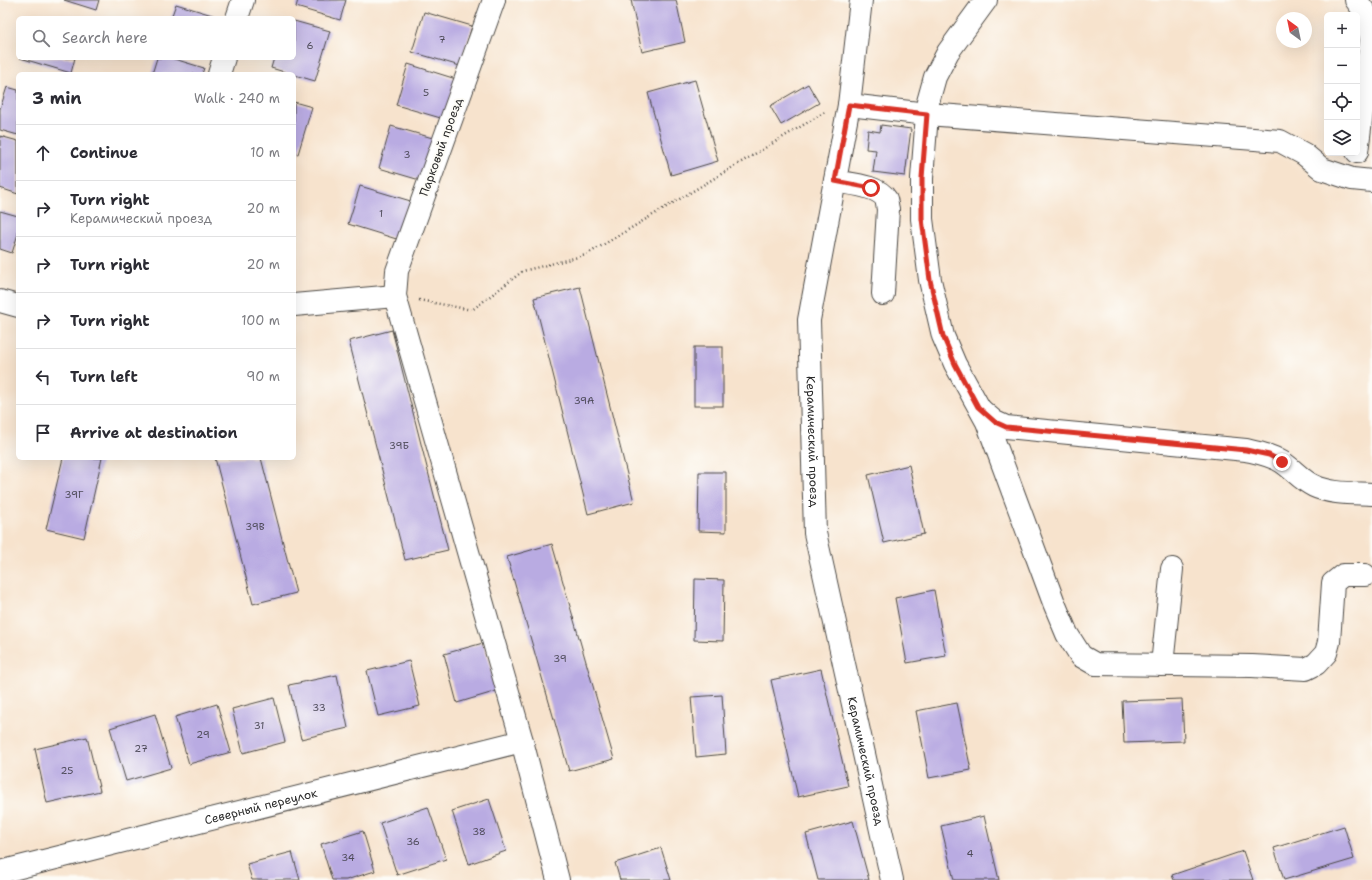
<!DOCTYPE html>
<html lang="en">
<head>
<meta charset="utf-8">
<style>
	:root { --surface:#fff; --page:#f7f7f7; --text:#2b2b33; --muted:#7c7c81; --line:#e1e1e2 }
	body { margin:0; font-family:"Shantell Sans",sans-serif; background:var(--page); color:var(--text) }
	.controls { position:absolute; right:12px; top:12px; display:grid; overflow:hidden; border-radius:6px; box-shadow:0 4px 16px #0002 }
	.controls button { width:36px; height:36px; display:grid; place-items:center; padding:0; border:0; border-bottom:1px solid var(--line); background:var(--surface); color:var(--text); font:20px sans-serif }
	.compass { position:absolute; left:1276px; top:12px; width:36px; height:36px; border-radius:50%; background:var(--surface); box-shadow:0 4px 16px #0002; rotate:327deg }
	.stop { position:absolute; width:12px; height:12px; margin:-9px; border:3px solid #d93025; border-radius:50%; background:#fff }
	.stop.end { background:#d93025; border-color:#fff; box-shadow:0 1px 4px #0008 }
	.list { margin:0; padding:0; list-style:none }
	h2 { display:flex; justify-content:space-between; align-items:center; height:52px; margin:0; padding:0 16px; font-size:17px }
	h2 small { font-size:13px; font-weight:400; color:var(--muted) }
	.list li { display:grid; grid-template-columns:26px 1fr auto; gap:12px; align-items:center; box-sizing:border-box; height:56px; padding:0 16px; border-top:1px solid var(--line) }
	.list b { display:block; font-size:15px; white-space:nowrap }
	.list p { margin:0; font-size:13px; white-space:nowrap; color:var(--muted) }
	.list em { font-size:13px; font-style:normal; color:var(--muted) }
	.icon { flex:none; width:22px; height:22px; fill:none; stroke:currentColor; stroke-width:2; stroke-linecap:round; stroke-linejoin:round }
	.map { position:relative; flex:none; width:1372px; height:880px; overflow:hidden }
	.search { position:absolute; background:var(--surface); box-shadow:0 4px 16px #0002; left:16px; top:16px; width:280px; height:44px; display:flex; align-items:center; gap:10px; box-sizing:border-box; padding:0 14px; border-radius:6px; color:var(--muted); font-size:15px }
	.panel { position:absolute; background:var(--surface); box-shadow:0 4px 16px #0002; left:16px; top:72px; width:280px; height:388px; border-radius:6px }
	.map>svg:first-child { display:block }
	.building { fill:#b9abe2 }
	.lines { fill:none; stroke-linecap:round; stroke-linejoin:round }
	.minor-casing { stroke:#4a4743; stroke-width:24 }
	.path { stroke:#4a4743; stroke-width:2.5; stroke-dasharray:1 3; stroke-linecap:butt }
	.minor { stroke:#fff; stroke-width:22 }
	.route { stroke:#d93025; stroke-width:5 }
	.labels { text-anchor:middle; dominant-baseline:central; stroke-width:4; stroke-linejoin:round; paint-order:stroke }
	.number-label { font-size:10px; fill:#4e4b59 }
	.street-label { font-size:12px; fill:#2b2b2b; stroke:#fdfcf7 }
</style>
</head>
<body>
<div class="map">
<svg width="1372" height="880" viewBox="0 0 1372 880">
	<rect width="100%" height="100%" fill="#fdfcf7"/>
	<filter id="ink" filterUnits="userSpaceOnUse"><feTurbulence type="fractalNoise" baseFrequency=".025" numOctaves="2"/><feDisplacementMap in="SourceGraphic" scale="8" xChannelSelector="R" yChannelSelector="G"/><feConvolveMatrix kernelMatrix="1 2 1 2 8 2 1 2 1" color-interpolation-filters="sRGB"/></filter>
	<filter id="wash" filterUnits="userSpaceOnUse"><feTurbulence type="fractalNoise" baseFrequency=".012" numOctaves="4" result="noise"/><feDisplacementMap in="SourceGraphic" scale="16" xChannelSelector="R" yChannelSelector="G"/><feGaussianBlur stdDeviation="0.9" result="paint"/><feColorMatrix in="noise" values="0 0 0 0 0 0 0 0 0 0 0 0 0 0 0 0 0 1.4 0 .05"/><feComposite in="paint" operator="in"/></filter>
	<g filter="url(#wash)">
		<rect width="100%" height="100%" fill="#f7e3cd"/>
		<g id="blocks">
			<g class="building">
				<polygon points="64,0 99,0 96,10"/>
				<polygon points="298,0 346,0 340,20 296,7"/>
				<polygon points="631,0 676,0 685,42 642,52"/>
				<polygon points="176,4 222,18 171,18"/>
				<polygon points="424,12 472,26 460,66 412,52"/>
				<polygon points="294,21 330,31 315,81 271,68 274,58 294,58"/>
				<polygon points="20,58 75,58 71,73"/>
				<polygon points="157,58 171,58 204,68 202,74 152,74"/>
				<polygon points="408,64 456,79 444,119 396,105"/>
				<polygon points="695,80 718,161 671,175 648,93"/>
				<polygon points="808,84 819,103 781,125 770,106"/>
				<polygon points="7,87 18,90 18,135 0,130 0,109"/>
				<polygon points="294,102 312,107 298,154 294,153"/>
				<polygon points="881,125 911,129 905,176 873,172 876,150 866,149 868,130 880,132"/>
				<polygon points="391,126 436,139 423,181 379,168"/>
				<polygon points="0,136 18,141 18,194 0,188"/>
				<polygon points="360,186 414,202 403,241 348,224"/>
				<polygon points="0,211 18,216 18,234 12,253 0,249"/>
				<polygon points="580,287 634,502 588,514 534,298"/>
				<polygon points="392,330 448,550 405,560 349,341"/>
				<rect x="694" y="347" width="29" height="59"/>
				<polygon points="63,458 102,458 84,538 46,529"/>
				<polygon points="215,458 261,458 296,593 253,604"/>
				<polygon points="909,465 924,534 884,543 868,475"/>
				<polygon points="699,472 726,472 726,532 698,531"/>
				<polygon points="552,544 614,759 569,771 507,557"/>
				<polygon points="695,579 724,580 723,641 694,640"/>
				<polygon points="934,590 946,656 907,663 895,598"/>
				<polygon points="483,643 497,691 457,703 444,654"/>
				<polygon points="409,661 420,706 378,716 367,671"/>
				<polygon points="821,669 848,786 798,797 771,680"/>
				<polygon points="337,675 348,728 301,739 289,685"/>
				<polygon points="722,695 726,754 696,757 691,697"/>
				<polygon points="274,698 285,742 243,753 232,709"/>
				<polygon points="1182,699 1184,741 1124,743 1122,701"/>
				<polygon points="957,703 971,770 929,778 916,711"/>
				<polygon points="217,704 231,752 189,764 175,717"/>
				<polygon points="155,714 171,768 126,781 110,728"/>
				<polygon points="87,737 100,791 47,803 35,749"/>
				<polygon points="489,799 506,851 469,864 452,811"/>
				<polygon points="428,807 446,859 397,875 380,823"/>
				<polygon points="984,816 999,880 954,880 941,826"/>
				<polygon points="853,821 869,880 818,880 806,834"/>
				<polygon points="1344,826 1354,859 1284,880 1274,848"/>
				<polygon points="363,831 375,871 346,880 332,880 321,844"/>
				<polygon points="661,848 671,880 620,880 615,863"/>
				<polygon points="1243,851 1253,880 1174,880 1172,875"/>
				<polygon points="292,852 300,880 252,880 247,864"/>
			</g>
		</g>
	</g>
	<g filter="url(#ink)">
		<use href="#blocks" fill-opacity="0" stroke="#4a4743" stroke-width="1"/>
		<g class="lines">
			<g class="minor-casing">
				<g id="minor">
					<polyline points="494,0 397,271 395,296 522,741 558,880"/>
					<path id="s1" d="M861,0L849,105L809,320L815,533L892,880"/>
					<polyline points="986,0 948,52 935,77 928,102 922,178 922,219 930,280 943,336 955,364 987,422 1054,603 1067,634 1081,656 1095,664 1252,666 1306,669 1316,664 1326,653 1329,642 1333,583 1343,575 1365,575"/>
					<polyline points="1356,0 1367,15 1371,40 1357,152"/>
					<polyline points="237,18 243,0"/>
					<polyline points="219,74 224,58"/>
					<polyline points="849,105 927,114 1280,141 1304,154 1322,169 1352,179 1372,181"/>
					<path d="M835,181C849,184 878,185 886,199C887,201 887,206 888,209L883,294"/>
					<polyline points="0,301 18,306"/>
					<polyline points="294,305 395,296"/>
					<path d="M981,410L995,422L1006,427L1246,450C1259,453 1271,455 1282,462C1293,469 1301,480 1314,486C1331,494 1353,493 1372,494"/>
					<polyline points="1162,665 1172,569"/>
					<path id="s2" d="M0,872L522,741"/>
				</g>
			</g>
			<polyline class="path" points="419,300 472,310 523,271 586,255 825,112"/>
			<use href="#minor" class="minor"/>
		</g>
	</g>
	<g class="lines" filter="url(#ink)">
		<polyline class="route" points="871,188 835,181 849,105 927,114 922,178 922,219 930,280 943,336 955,364 978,407 995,422 1006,427 1246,450 1269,455 1282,462"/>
	</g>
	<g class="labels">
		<g class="number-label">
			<text x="442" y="39">7</text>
			<text x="310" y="45">6</text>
			<text x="426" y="92">5</text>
			<text x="407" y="154">3</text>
			<text x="381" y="213">1</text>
			<text x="584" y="400">39А</text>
			<text x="399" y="445">39Б</text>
			<text x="74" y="494">39Г</text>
			<text x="255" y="526">39В</text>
			<text x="560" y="658">39</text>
			<text x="319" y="707">33</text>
			<text x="259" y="725">31</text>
			<text x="203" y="734">29</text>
			<text x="141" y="748">27</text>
			<text x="67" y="770">25</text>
			<text x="479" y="831">38</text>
			<text x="413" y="841">36</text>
			<text x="970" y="853">4</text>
			<text x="348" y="857">34</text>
		</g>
		<g class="street-label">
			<text transform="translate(441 147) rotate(-70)">Парковый проезд</text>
			<text stroke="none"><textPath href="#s1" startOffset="446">Керамический проезд</textPath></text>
			<text stroke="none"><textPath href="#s1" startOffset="771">Керамический проезд</textPath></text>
			<text stroke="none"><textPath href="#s2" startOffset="269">Северный переулок</textPath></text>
		</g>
	</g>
</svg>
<div class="controls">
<button>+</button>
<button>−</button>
<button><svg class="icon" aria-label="locate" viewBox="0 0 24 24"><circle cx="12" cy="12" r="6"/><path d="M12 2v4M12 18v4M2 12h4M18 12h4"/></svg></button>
<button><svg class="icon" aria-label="layers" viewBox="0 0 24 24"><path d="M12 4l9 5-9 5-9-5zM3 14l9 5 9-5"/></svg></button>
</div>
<svg class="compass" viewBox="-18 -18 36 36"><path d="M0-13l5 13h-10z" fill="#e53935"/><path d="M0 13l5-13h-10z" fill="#7c7c81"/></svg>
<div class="stop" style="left:871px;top:188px"></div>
<div class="stop end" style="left:1282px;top:462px"></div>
<div class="search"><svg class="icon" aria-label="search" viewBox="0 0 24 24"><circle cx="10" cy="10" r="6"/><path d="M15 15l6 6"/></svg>Search here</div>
<section class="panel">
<h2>3 min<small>Walk · 240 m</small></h2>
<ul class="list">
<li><svg class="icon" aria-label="ahead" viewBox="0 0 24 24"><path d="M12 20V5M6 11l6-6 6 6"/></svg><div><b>Continue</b></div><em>10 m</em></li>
<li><svg class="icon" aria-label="right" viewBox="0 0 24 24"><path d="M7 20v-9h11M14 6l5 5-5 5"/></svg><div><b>Turn right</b><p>Керамический проезд</p></div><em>20 m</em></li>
<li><svg class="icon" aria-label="right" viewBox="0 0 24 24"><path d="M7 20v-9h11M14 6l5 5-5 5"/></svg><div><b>Turn right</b></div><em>20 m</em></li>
<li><svg class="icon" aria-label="right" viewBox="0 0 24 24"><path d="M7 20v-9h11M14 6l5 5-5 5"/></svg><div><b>Turn right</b></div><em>100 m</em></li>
<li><svg class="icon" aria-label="left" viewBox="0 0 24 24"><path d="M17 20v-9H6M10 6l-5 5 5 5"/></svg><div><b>Turn left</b></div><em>90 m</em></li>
<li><svg class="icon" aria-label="arrive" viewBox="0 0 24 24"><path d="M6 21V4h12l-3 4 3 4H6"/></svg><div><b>Arrive at destination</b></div></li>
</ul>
</section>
</div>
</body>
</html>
